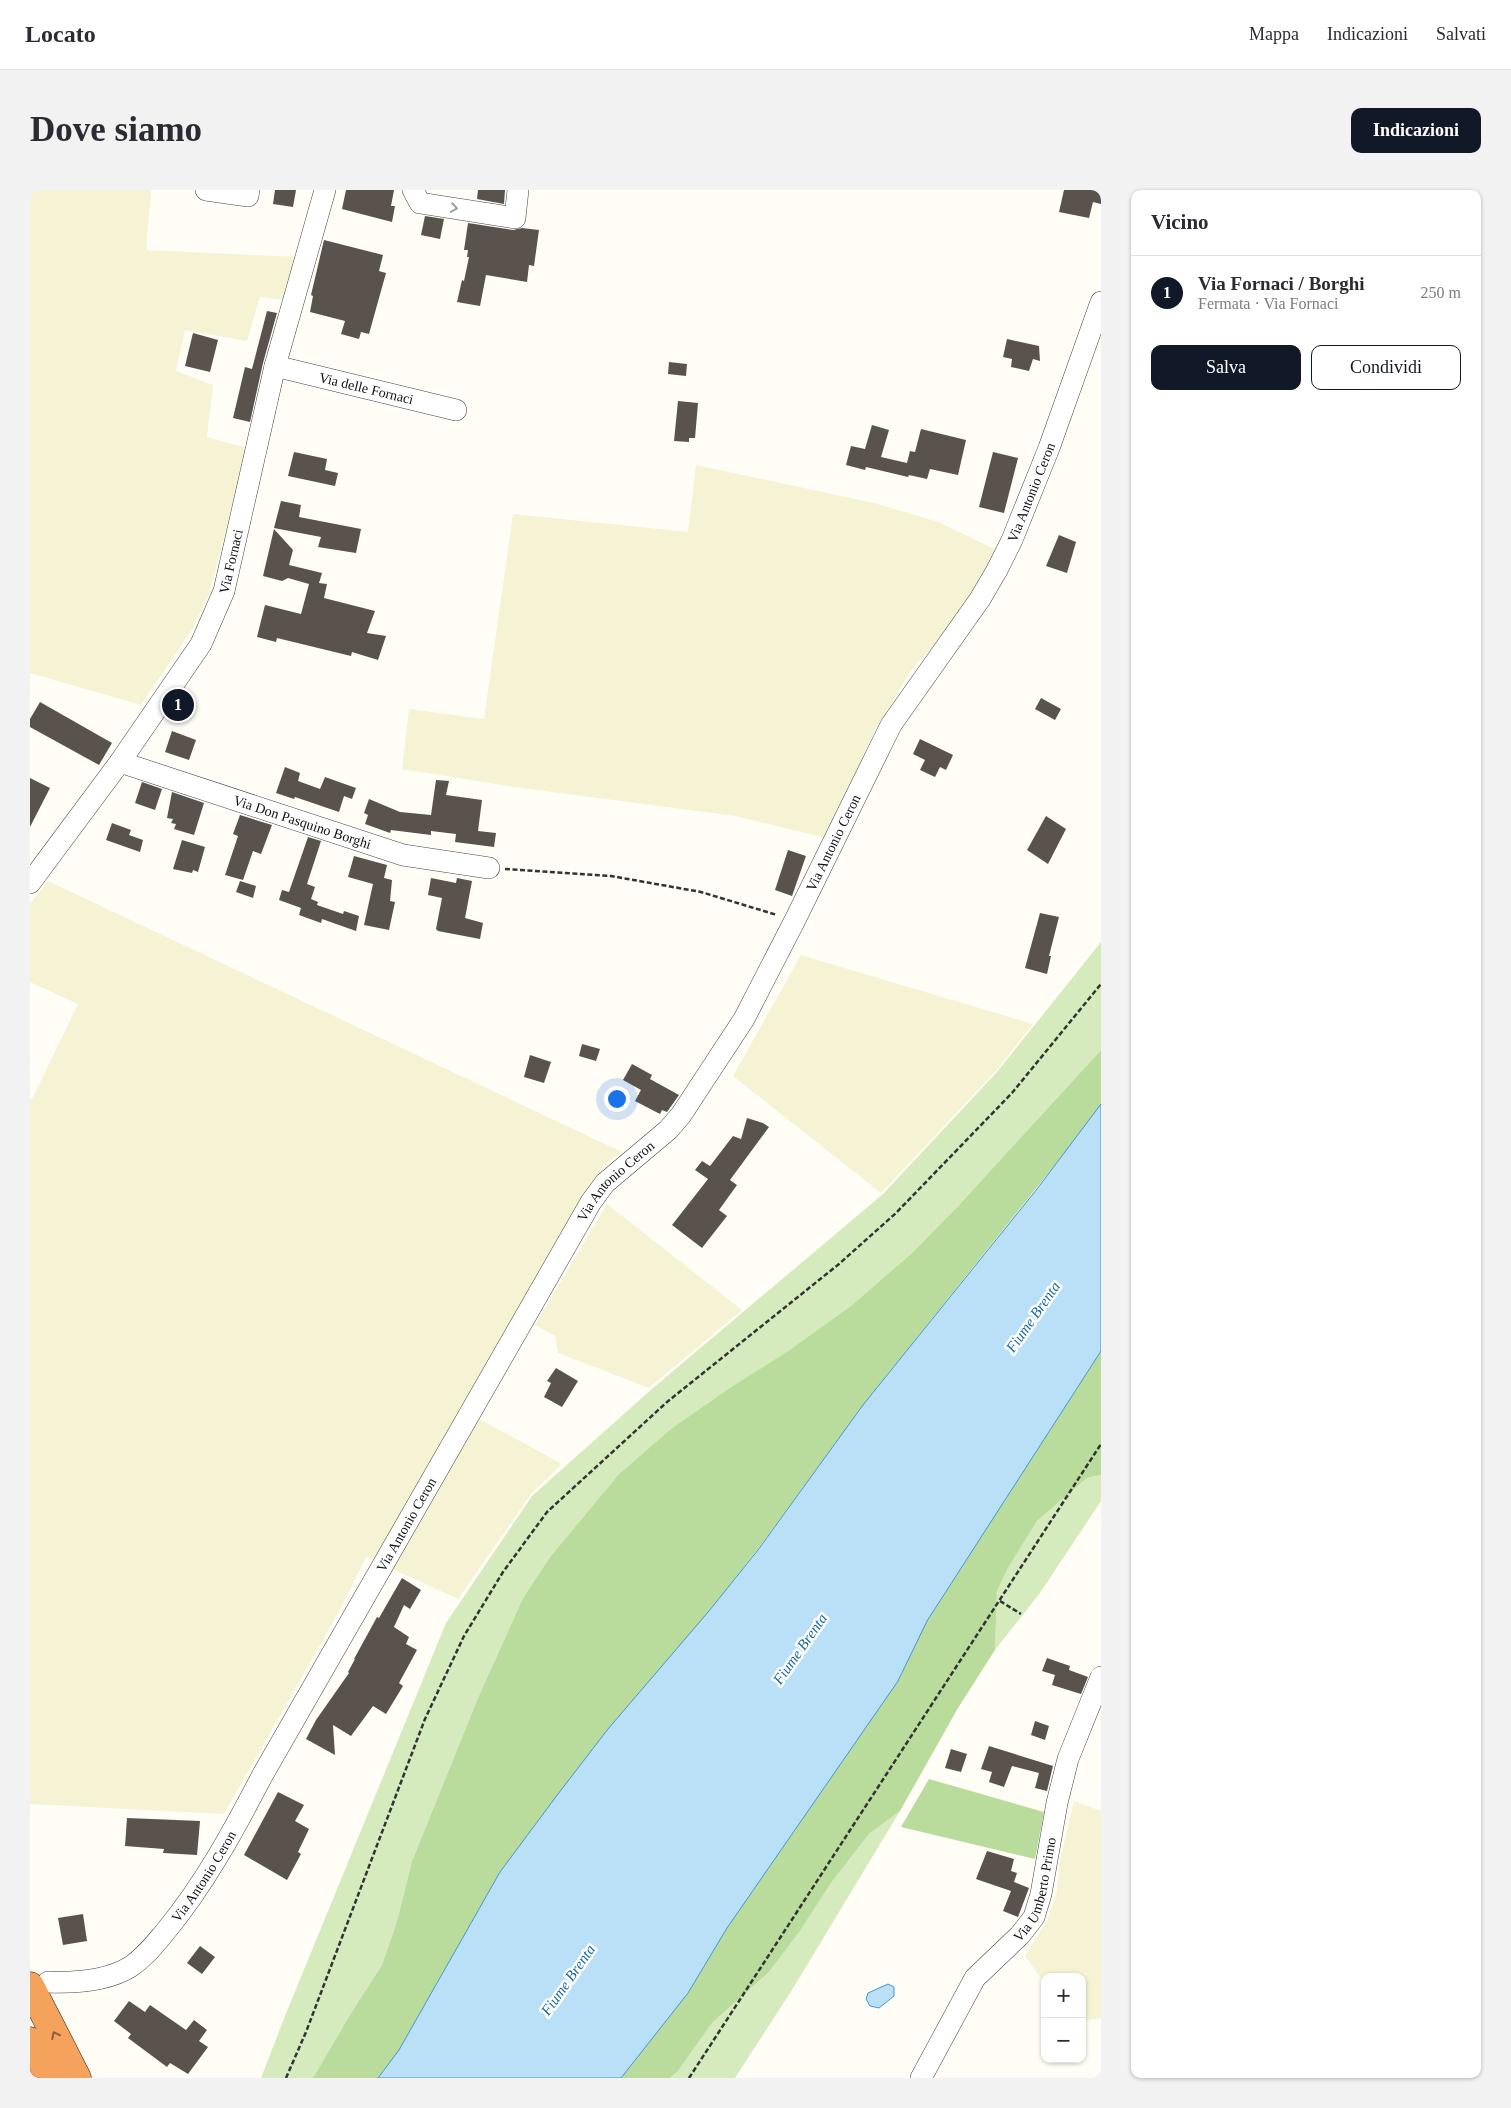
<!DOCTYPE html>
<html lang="it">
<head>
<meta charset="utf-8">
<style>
	:root { --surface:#fff; --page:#f2f2f3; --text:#2b2b33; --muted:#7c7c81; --line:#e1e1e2; --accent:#111827 }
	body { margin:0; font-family:"Times New Roman",serif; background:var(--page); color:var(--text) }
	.controls { position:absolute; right:15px; bottom:15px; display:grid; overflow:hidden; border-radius:10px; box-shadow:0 1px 4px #0004 }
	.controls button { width:45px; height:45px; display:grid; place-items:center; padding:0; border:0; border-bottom:1px solid var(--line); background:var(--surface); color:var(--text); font:25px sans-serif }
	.you { position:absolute; left:586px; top:908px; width:18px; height:18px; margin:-12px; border:4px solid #fff; border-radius:50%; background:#1a73e8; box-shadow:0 0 0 8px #1a73e833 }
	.badge { display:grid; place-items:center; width:32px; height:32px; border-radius:50%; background:var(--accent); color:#fff; font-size:16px; font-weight:700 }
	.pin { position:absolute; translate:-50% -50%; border:2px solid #fff; box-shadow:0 1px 5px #0006 }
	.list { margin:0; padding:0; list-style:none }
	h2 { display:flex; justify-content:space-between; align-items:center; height:65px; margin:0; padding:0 20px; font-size:21px }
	h2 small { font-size:16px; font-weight:400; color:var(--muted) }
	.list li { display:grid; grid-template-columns:32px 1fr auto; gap:15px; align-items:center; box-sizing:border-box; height:75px; padding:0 20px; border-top:1px solid var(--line) }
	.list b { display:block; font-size:19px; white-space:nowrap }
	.list p { margin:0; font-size:16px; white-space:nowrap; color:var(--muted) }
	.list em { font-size:16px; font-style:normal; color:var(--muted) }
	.actions { display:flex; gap:10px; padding:15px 20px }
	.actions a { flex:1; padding:11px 0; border:1px solid var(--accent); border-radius:10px; text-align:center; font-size:18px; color:var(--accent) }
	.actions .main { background:var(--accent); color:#fff }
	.map { position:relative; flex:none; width:1071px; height:1888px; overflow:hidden; border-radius:10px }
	header { display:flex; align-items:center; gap:30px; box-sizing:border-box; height:70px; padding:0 25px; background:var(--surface); border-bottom:1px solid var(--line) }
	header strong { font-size:24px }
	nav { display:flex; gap:28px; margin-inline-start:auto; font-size:18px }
	.intro { display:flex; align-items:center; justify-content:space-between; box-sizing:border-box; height:120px; padding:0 30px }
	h1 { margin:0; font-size:35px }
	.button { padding:12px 22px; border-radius:10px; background:var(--accent); color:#fff; font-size:18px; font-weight:700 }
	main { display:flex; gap:30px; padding:0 30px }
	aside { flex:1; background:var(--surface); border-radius:10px; box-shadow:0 1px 4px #0004 }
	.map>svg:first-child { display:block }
	.farmland { fill:#f6f3d4 }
	.green { fill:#d5ebbd }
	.forest { fill:#b9dc9c }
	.water { fill:#b9e0f7; stroke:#3f96cf }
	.building { fill:#5a524d }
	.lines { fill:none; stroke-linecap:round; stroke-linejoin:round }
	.minor-casing { stroke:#444; stroke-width:22 }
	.highway-casing { stroke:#222; stroke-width:29 }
	.path { stroke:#333; stroke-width:2.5; stroke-dasharray:5 2.5; stroke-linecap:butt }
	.minor { stroke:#fff; stroke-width:21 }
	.highway { stroke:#f5a25d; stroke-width:28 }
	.oneway { stroke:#a0a0a0 }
	.oneway2 { stroke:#8e613b }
	.labels { text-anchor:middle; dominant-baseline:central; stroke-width:5; stroke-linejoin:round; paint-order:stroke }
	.street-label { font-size:14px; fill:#111; stroke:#fff }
	.water-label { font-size:15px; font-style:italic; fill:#1768a6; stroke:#fff }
</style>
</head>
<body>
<header>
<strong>Locato</strong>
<nav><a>Mappa</a><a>Indicazioni</a><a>Salvati</a></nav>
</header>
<div class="intro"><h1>Dove siamo</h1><a class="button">Indicazioni</a></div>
<main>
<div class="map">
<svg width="1071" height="1888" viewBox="0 0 1071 1888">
	<rect width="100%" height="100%" fill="#fffdf5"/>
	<g class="farmland">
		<polygon points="0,0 121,0 116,60 265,67 255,110 230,107 217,151 155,140 146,181 183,195 177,247 217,258 179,405 161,441 111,515 0,483"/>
		<polygon points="666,275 844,313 909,332 966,360 936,418 880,482 840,550 797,648 705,626 484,597 372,579 379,519 454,529 483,324 658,342"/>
		<polygon points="18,691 592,962 573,976 474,1142 431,1219 532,1274 501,1304 428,1409 336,1367 311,1418 194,1624 0,1614 0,909 2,909 48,814 0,792 0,714"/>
		<polygon points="771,765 1003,834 966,881 851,1003 703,886"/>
		<polygon points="577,1014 712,1120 619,1198 528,1163 525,1146 505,1135"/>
		<polygon points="1044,1611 1071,1621 1071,1828 1052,1831 1052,1787 1015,1787 1015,1794 995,1766 1017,1730 1026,1706 1030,1670"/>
	</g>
	<g class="green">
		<polygon points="1071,752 1071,860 929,1015 882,1063 822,1115 758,1161 701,1197 642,1238 589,1284 520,1367 493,1408 448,1508 382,1671 367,1731 352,1775 321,1823 283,1888 231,1888 255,1826 416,1433 502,1306 623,1198 853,1004 967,882"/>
		<polygon points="1071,1285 1071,1311 1010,1403 965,1460 967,1401 978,1378 1007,1331 1057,1288"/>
		<polygon points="870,1621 762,1800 705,1888 640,1888 648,1881 682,1833 739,1782 770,1741 801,1693 839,1644"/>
	</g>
	<g class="forest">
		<polygon points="1071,860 1071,914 1059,932 833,1215 728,1359 679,1421 578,1539 528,1604 470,1682 369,1860 348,1888 283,1888 321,1823 352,1775 367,1731 382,1671 448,1508 493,1408 520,1367 589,1284 642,1238 701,1197 758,1161 822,1115 882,1063 929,1015"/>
		<polygon points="1071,1161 1071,1285 1057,1288 1007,1331 978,1378 967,1401 965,1460 928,1518 870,1621 839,1644 801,1693 770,1741 739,1782 682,1833 648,1881 640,1888 591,1888 658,1803 697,1738 868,1491 897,1431"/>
		<polygon points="899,1589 1014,1622 1005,1669 871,1637"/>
	</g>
	<g class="water">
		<polygon points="1071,914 1071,1161 897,1431 868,1491 697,1738 658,1803 591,1888 348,1888 369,1860 470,1682 528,1604 578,1539 679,1421 728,1360 833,1215 1007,999"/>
		<polygon points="858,1794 864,1797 864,1806 849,1818 840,1816 836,1809 838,1803"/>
	</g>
	<g class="building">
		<polygon points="245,0 266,0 263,17 243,14"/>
		<polygon points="316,0 364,0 361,16 365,16 362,32 312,19"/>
		<polygon points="448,0 475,0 474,14 447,9"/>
		<polygon points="1034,0 1071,0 1071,14 1063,12 1059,28 1029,22"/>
		<polygon points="395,26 414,29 410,49 391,45"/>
		<polygon points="438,33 483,40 492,38 509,40 504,76 499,75 497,92 456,85 450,116 427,112 432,90 434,91 439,67 437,67 438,60 434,60"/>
		<polygon points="294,50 353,65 349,81 356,83 339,144 331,142 329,149 311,144 315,131 280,122 283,106 281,105"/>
		<polygon points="237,121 247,123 233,173 220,232 203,228 215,177 222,179"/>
		<polygon points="163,143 188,150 180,182 155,176"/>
		<polygon points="977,149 1009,156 1010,171 1003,169 999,181 981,177 982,169 973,167"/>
		<polygon points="639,172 657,174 656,186 638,184"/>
		<polygon points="648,211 668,213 665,248 659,248 659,252 644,251"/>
		<polygon points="842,235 859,240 851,267 877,273 880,261 885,262 891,239 936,250 928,285 900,279 897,289 879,285 878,287 836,277 835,280 816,275 821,256 835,259"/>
		<polygon points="264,262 297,269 295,280 308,283 305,296 258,286"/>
		<polygon points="963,262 988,268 974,323 949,317"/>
		<polygon points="251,311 271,315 269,327 331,339 326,363 288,357 291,347 244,338"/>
		<polygon points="244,339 263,360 259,375 292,383 289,393 297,394 294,408 345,421 337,443 356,446 348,470 322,462 321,466 247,448 246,452 227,447 235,415 271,424 279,394 258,388 252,391 233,386"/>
		<polygon points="1029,345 1046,352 1037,383 1016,376"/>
		<polygon points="1011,508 1031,519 1025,530 1005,519"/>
		<polygon points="10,512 82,553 69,575 0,537 0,529"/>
		<polygon points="142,541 166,550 159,570 135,562"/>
		<polygon points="890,549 923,565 916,580 910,577 905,587 890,580 895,570 883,564"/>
		<polygon points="255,577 270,583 268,591 290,599 295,587 326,598 322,609 314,606 309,622 265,607 264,609 246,603"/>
		<polygon points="0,588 20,598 0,637"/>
		<polygon points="406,590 419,591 416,605 452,610 448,641 466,643 464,657 425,652 426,644 401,641 401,645 361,640 360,643 335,634 338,625 334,623 339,609 370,622 401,625"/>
		<polygon points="112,592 132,599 125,620 105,613"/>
		<polygon points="142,602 174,613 164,645 144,639 146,634 141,633 143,629 137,628"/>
		<polygon points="210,625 242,635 231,664 223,661 213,690 195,685 208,646 203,644"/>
		<polygon points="1016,626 1036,639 1018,674 997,660"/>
		<polygon points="82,633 101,640 99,645 113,650 110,662 76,650"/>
		<polygon points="278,647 291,651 277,694 285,697 281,709 288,712 287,715 313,724 314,721 329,726 326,741 292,729 291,733 269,725 271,718 249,710 252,700 259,702"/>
		<polygon points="152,650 175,657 168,682 163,680 162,683 143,679"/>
		<polygon points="758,660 776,666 762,706 745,700"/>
		<polygon points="324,666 357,675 354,688 362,690 360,711 365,712 359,740 334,735 343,694 318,687"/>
		<polygon points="401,688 426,693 427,688 442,691 435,728 453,733 450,749 408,741 406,739 412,708 398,705"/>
		<polygon points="210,691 226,696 223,708 206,702"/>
		<polygon points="1010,723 1029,727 1019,766 1021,766 1017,784 995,778"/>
		<polygon points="552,854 570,859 566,871 549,866"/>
		<polygon points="500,865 521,872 514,893 494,887"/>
		<polygon points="602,874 622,885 620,889 649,905 637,922 632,920 630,924 605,911 611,900 593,890"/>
		<polygon points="717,928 733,933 739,937 700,990 707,995 689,1020 697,1026 672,1058 642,1035 678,989 665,980 672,971 680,976 703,946 711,949"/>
		<polygon points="526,1178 548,1191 532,1217 514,1207 521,1193 517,1191"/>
		<polygon points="372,1388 391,1400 380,1419 374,1415 364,1437 379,1447 376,1454 387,1460 369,1493 373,1496 356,1524 343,1516 321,1546 303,1535 305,1565 276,1549 286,1530 319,1483 318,1482 325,1469 324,1469 347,1427 349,1428"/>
		<polygon points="1017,1468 1040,1476 1039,1480 1058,1487 1051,1504 1022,1495 1025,1485 1012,1481"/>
		<polygon points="1005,1531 1019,1536 1015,1550 1001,1545"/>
		<polygon points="959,1556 1023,1576 1017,1601 1005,1598 1009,1583 982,1576 974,1597 959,1592 962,1582 951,1579"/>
		<polygon points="921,1559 937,1564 931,1582 915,1578"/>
		<polygon points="248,1602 274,1615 265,1631 279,1639 268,1662 271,1664 257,1690 214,1665"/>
		<polygon points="97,1628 170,1631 167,1665 133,1663 134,1659 95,1656"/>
		<polygon points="957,1661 984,1669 981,1681 987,1683 984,1692 999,1698 988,1727 973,1721 981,1701 946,1689"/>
		<polygon points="53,1724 57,1751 33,1755 28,1728"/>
		<polygon points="170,1756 185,1767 172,1784 157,1773"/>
		<polygon points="99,1811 115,1822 120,1815 156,1840 164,1830 177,1840 169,1851 178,1857 158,1884 140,1873 137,1877 98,1848 101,1844 84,1831"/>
	</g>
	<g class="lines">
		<g class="minor-casing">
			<g id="minor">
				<polyline points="176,0 218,6 219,0"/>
				<polyline points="383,0 390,13 485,28 488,0"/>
				<path id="s1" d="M245,176L426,220"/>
				<path id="s2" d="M90,572L373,665L459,678"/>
				<path id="s3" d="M0,693L90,572L171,454L194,401L245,176L295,0"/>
				<path id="s4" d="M18,1792C44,1793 77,1791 100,1777C114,1768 124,1755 135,1742C174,1695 204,1640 232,1586L561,1012L575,993L638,940L651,925L714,829L765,730L861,535L950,409L967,380L982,350L1019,258L1071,112"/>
				<path id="s5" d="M891,1888L945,1788L990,1745L1004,1727L1011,1704L1027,1613L1038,1569L1071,1487"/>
			</g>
		</g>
		<g class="highway-casing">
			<g id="highway">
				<polyline points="0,1796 47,1888"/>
				<polyline points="0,1851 19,1888"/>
			</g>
		</g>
		<g class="path">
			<polyline points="475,679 581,686 671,702 747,725"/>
			<polyline points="970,1411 991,1424"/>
			<polyline points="256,1888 276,1842 395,1529 434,1446 473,1382 517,1322 637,1212 809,1074 866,1023 982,903 1071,794"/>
			<polyline points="659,1888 1071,1254"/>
		</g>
		<use href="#minor" class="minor"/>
		<use href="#highway" class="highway"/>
	</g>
	<defs><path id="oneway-chevron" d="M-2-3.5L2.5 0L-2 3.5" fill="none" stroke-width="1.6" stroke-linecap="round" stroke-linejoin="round" transform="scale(1.25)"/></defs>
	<use class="oneway" href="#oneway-chevron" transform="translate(424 18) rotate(9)"/>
	<use class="oneway2" href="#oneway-chevron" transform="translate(25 1845) rotate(-117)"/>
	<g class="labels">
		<g class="street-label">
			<text stroke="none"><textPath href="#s1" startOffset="94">Via delle Fornaci</textPath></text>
			<text stroke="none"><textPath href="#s4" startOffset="1822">Via Antonio Ceron</textPath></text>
			<text stroke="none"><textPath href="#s3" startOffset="382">Via Fornaci</textPath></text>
			<text stroke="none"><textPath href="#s2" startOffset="192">Via Don Pasquino Borghi</textPath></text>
			<text stroke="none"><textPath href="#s4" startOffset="1418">Via Antonio Ceron</textPath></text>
			<text stroke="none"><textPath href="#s4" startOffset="1012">Via Antonio Ceron</textPath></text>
			<text stroke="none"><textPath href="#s4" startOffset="608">Via Antonio Ceron</textPath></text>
			<text stroke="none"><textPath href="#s4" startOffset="202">Via Antonio Ceron</textPath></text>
			<text stroke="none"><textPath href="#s5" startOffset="225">Via Umberto Primo</textPath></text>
		</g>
		<g class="water-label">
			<text transform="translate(1003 1127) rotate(-55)">Fiume Brenta</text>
			<text transform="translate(770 1459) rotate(-55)">Fiume Brenta</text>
			<text transform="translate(538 1790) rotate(-55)">Fiume Brenta</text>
		</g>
	</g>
</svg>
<div class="controls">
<button>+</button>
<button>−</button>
</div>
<div class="you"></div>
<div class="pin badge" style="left:148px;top:515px">1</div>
</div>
<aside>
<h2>Vicino<small></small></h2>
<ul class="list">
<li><span class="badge">1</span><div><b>Via Fornaci / Borghi</b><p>Fermata · Via Fornaci</p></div><em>250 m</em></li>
</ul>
<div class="actions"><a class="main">Salva</a><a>Condividi</a></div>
</aside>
</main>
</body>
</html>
